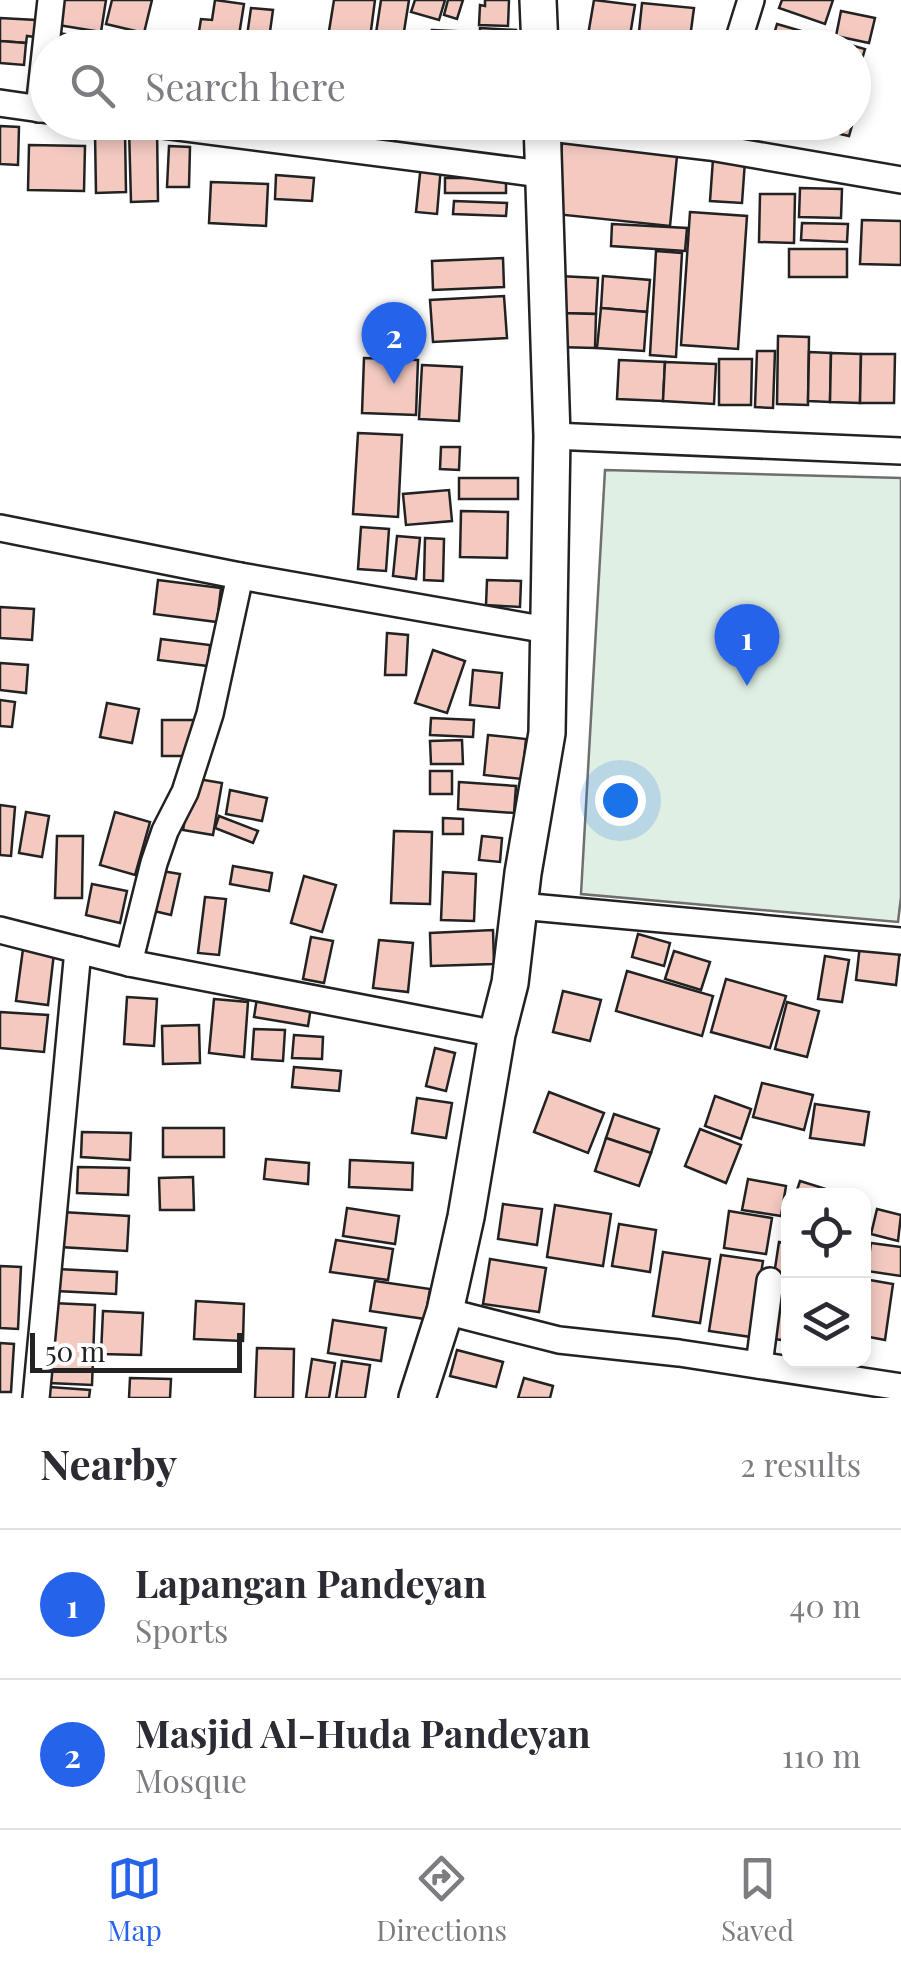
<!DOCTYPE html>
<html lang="en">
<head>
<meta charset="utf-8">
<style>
	:root { --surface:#fff; --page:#f2f2f3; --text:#2b2b33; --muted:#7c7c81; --line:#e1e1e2; --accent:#2563eb }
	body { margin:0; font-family:"Playfair Display",serif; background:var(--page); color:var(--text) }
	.controls { position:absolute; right:30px; bottom:30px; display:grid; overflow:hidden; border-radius:20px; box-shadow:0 5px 15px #0003 }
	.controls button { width:90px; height:90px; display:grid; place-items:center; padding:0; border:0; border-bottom:2px solid var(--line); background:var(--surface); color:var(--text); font:50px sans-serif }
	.scale { position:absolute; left:30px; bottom:25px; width:212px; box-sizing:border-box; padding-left:10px; border:5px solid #222; border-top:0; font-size:28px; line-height:35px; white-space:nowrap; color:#222; -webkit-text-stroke:8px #fff; paint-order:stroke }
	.you { position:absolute; left:620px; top:800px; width:35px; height:35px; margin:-25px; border:8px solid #fff; border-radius:50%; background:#1a73e8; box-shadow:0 0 0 15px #1a73e833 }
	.badge { display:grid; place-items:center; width:65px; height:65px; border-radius:50%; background:var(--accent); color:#fff; font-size:32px; font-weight:700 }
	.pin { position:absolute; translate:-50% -82px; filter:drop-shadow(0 2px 5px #0008) }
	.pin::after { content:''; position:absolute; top:52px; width:35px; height:30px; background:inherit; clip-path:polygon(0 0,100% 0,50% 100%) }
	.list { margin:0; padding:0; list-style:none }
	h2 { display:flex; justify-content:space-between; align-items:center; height:130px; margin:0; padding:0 40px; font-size:42px }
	h2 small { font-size:32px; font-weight:400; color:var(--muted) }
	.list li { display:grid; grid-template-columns:65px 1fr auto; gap:30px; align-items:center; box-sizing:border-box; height:150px; padding:0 40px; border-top:2px solid var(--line) }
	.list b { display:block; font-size:38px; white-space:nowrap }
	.list p { margin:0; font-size:32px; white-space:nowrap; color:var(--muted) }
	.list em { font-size:32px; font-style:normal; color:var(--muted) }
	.icon { flex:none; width:55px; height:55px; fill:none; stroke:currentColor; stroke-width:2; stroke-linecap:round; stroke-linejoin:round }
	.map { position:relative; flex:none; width:901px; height:1398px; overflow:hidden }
	.search { position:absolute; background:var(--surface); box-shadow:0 5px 15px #0003; left:30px; right:30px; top:30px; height:110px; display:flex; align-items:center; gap:25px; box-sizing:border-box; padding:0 35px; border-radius:55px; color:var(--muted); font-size:38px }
	.sheet { height:430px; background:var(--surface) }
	nav { display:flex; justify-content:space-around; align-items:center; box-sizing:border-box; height:140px; border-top:2px solid var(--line); background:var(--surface); font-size:28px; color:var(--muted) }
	nav a { display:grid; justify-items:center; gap:5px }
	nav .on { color:var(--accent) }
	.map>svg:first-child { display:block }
	.green { fill:#e0efe3; stroke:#6f6f6f; stroke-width:2.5 }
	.building { fill:#f3c9c0; stroke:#222; stroke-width:2.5 }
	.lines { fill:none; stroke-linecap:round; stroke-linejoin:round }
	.street-casing { stroke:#222; stroke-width:30 }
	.secondary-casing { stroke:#222; stroke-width:40 }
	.street { stroke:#fff; stroke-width:25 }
	.secondary { stroke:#fff; stroke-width:35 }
</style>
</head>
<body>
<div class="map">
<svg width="901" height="1398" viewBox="0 0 901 1398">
	<rect width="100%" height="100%" fill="#fff"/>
	<polygon class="green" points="605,470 901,478 901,897 898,922 581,894"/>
	<g class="building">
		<polygon points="57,0 106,0 101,32 52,24"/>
		<polygon points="112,0 152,0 144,33 106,24"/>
		<polygon points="215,0 244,4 237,48 197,44 201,19 212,20"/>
		<polygon points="334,0 375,0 370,38 329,31"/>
		<polygon points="381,0 409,0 402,44 375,40"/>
		<polygon points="415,0 445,0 439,20 411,12"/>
		<polygon points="448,0 463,0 457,19 444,15"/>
		<polygon points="485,0 509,0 508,26 479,25 480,5 485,6"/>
		<polygon points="594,0 635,5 628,48 587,41"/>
		<polygon points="782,0 833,0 825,24 779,8"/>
		<polygon points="642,3 694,8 690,38 639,32"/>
		<polygon points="251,8 273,10 268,46 246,43"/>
		<polygon points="841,11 875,18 869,43 836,36"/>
		<polygon points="0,18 36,20 35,37 27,36 26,43 0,41"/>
		<polygon points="777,24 829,39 826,48 770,48"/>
		<polygon points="480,28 516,30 515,48 480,48"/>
		<polygon points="432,30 473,32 472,48 431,48"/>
		<polygon points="57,33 105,39 104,48 55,48"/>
		<polygon points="109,35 141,40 140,48 108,48"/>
		<polygon points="829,39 865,49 855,83 854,48 826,48"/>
		<polygon points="0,41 26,43 24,65 0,63"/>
		<polygon points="810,122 853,122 849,136 809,127"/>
		<polygon points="0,126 19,127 18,165 0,164"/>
		<polygon points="157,127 158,201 131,202 129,128"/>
		<polygon points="125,132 126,192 96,193 95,133"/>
		<polygon points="563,134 678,146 670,226 555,214"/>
		<polygon points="29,145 85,146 84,191 28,190"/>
		<polygon points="169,146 190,147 189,187 167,187"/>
		<polygon points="713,159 745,161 742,203 710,201"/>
		<polygon points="421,164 441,166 437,214 416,212"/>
		<polygon points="276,175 314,178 312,201 275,199"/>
		<rect x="445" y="178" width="61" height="15"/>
		<polygon points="211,182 268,184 266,226 209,223"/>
		<polygon points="800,188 842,189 841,218 799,217"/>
		<polygon points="760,194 795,194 794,243 759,242"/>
		<polygon points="454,201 507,203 506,216 453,214"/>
		<polygon points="690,212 747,216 738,349 681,345"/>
		<polygon points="862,220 901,221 901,265 860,264"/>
		<polygon points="802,223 848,224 847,242 801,240"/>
		<polygon points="612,224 687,228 685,251 611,246"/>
		<rect x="789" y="249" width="58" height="28"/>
		<polygon points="656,251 682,253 676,357 650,355"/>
		<polygon points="503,258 504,287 433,290 432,261"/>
		<polygon points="559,276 598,278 596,314 558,313"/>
		<polygon points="603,276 650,280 647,312 601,308"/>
		<polygon points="504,296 507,338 433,342 430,300"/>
		<polygon points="601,308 647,312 644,351 597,348"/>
		<polygon points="558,313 596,314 595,348 557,347"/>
		<polygon points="778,336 809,337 808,405 777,404"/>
		<polygon points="757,351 775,351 773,408 755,407"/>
		<polygon points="809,352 831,353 830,402 808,401"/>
		<polygon points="831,353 861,354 860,403 830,402"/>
		<polygon points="861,354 895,354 894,403 860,403"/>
		<polygon points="364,358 418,360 416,415 362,413"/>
		<polygon points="719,359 752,359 751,405 719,405"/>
		<polygon points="619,360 665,362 663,401 617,399"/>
		<polygon points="665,362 716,364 714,404 663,401"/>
		<polygon points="422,365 462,367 459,421 419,419"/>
		<polygon points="358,433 402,435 398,517 353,514"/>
		<polygon points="441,447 460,447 459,470 440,469"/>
		<rect x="459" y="478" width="59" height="21"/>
		<polygon points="449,490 452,521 406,525 403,494"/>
		<polygon points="461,511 508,512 507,558 460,557"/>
		<polygon points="361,527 389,529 386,571 358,569"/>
		<polygon points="397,536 420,538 416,579 393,576"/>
		<polygon points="425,538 444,539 443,581 424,580"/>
		<polygon points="158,580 221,588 217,622 154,614"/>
		<polygon points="487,580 521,581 520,607 486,605"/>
		<polygon points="0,607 34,609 32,640 0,638"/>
		<polygon points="387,633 408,635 406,675 385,675"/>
		<polygon points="161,639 210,645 208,666 158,660"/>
		<polygon points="433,650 465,661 447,713 415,703"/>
		<polygon points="0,663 28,665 26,693 0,690"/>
		<polygon points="473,670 502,673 499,708 470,705"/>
		<polygon points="0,700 15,702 12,727 0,726"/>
		<polygon points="107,703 139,709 132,743 100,737"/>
		<polygon points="431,718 474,720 473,737 430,735"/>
		<rect x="162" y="720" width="32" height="36"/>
		<polygon points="488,735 526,739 522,779 484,775"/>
		<polygon points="462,740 463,764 431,764 430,741"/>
		<rect x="430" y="771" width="22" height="23"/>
		<polygon points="192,778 222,783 213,835 183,830"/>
		<polygon points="459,782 516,786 514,813 458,809"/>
		<polygon points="230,790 267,798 262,821 226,814"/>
		<polygon points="0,805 15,807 11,856 0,855"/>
		<polygon points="26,812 49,816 42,857 19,853"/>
		<polygon points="115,812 150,822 135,875 100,865"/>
		<polygon points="219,816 258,831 253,843 215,828"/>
		<polygon points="443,818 463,819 463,834 443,834"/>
		<polygon points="394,831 432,832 430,904 391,903"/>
		<polygon points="57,836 83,836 82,898 55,898"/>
		<polygon points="482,836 502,838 500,862 479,860"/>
		<polygon points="233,866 272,873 269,891 230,884"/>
		<polygon points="162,871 180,874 171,915 154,911"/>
		<polygon points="443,872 476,874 474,921 441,920"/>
		<polygon points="304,876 336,885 322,932 291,923"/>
		<polygon points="92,884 127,891 120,923 86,915"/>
		<polygon points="205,897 226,899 219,955 198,953"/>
		<polygon points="493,930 494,964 431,966 430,933"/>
		<polygon points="638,934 670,943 664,966 632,957"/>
		<polygon points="311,937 333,941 324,983 303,979"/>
		<polygon points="379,940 413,943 408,992 373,988"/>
		<polygon points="860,945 900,950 896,985 856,980"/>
		<polygon points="23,949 54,953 48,1005 16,1001"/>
		<polygon points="674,951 710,962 701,990 665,979"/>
		<polygon points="825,956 849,960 842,1002 818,999"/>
		<polygon points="627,971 713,996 702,1036 616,1011"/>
		<polygon points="726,979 786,996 770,1048 711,1032"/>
		<polygon points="563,991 601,1000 590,1041 553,1032"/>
		<polygon points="127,997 157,999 154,1046 124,1044"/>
		<polygon points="257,998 311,1007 308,1026 254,1017"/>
		<polygon points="214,999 248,1002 244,1057 209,1053"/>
		<polygon points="787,1002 819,1011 807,1057 775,1049"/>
		<polygon points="0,1012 48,1015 44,1052 0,1048"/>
		<polygon points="199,1025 200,1063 163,1064 162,1026"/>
		<polygon points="254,1029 285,1030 283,1061 252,1059"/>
		<polygon points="294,1035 323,1037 322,1059 292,1058"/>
		<polygon points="435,1048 455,1053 446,1091 426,1086"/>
		<polygon points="294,1067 341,1071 339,1091 292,1087"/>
		<polygon points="762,1083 813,1095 804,1130 753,1117"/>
		<polygon points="549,1092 604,1113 588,1153 534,1132"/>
		<polygon points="715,1096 751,1109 741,1139 705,1126"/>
		<polygon points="417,1098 452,1103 446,1138 412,1133"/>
		<polygon points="815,1104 869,1112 864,1145 810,1138"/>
		<polygon points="614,1114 659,1129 651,1153 606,1138"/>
		<rect x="163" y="1128" width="61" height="29"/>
		<polygon points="700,1129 741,1145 726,1183 685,1166"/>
		<polygon points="82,1132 131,1133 130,1160 81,1157"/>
		<polygon points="606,1138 651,1153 639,1186 595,1171"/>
		<polygon points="266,1159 309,1163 308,1184 264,1179"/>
		<polygon points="350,1160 413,1163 412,1190 349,1187"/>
		<polygon points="78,1167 129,1168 128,1195 77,1193"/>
		<polygon points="193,1177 194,1210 160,1210 159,1178"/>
		<polygon points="748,1179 786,1186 781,1216 742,1210"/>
		<polygon points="800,1181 826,1189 824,1196 795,1196"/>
		<polygon points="503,1204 542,1209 537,1245 498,1239"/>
		<polygon points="555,1205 611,1214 603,1266 547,1257"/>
		<polygon points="347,1208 399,1216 395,1244 343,1236"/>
		<polygon points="877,1209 901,1215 898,1241 871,1234"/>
		<polygon points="729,1211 772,1218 766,1254 724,1248"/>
		<polygon points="62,1212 129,1216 127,1251 60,1247"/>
		<polygon points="619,1224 656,1230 650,1272 612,1266"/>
		<polygon points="336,1240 393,1249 388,1280 330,1272"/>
		<polygon points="779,1242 788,1244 788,1278 774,1275"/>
		<polygon points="871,1243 901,1247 901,1276 867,1271"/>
		<polygon points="663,1252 710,1259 700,1323 653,1316"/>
		<polygon points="721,1255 763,1261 751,1337 709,1331"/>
		<polygon points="490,1259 546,1268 539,1312 483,1304"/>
		<polygon points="0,1266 21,1267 18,1329 0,1328"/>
		<polygon points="57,1269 117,1272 116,1294 56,1291"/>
		<polygon points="864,1279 893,1284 885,1340 864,1336"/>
		<polygon points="375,1281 430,1289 425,1319 370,1311"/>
		<polygon points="775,1289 788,1291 788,1341 768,1338"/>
		<polygon points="196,1301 244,1304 243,1341 194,1339"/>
		<polygon points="52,1303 95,1305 92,1385 49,1383"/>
		<polygon points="103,1311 143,1313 141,1355 101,1354"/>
		<polygon points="333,1320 386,1328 381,1361 328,1353"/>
		<polygon points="0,1343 14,1344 11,1392 0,1392"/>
		<polygon points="257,1348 294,1349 293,1398 255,1398"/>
		<polygon points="457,1350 503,1362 496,1387 450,1376"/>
		<polygon points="312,1359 335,1363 329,1398 306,1398"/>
		<polygon points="342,1361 370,1365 365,1398 336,1398"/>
		<polygon points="130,1378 171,1379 170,1398 129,1398"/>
		<polygon points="524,1378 553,1386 550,1398 518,1398"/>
		<polygon points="50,1387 90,1390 89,1398 49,1398"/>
	</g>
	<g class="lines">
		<g class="street-casing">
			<g id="street">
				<polyline points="736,48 751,0"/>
				<polyline points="0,103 48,110"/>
				<polyline points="39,109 51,0"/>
				<polyline points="140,122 541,174"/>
				<polyline points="542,127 710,147 901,180"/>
				<polyline points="552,436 901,451"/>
				<polyline points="0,528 240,576 547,630"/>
				<polyline points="520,906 901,941"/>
				<polyline points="0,930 129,963 497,1034"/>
				<polyline points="129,963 154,863 165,831 185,792 210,714 240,576"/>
				<polyline points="445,1311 559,1340 679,1353 901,1387"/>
				<polyline points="759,1365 770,1281"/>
				<polyline points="36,1398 78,950"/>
			</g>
		</g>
		<g class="secondary-casing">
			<g id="secondary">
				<polyline points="538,0 540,48"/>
				<polyline points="417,1398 445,1311 466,1217 497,1034 510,983 523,873 547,733 552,436 542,122"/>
			</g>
		</g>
		<use href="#street" class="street"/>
		<use href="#secondary" class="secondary"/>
	</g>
</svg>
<div class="controls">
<button><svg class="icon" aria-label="locate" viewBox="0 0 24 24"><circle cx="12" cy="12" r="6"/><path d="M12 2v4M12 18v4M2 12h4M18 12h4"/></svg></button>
<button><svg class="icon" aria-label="layers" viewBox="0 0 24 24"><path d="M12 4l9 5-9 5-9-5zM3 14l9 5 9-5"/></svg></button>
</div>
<div class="scale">50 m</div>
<div class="you"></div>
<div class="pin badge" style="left:747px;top:686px">1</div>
<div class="pin badge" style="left:394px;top:384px">2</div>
<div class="search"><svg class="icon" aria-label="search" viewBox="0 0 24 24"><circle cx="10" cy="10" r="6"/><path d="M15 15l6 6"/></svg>Search here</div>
</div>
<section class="sheet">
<h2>Nearby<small>2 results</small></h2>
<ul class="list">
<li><span class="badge">1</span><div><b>Lapangan Pandeyan</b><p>Sports</p></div><em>40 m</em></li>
<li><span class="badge">2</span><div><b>Masjid Al-Huda Pandeyan</b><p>Mosque</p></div><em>110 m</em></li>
</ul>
</section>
<nav>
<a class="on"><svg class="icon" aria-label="map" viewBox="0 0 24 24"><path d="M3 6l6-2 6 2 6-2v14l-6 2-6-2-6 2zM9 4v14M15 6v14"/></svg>Map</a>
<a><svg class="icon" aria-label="directions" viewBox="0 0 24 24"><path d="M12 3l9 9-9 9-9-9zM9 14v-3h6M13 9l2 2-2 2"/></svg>Directions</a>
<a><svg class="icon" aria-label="saved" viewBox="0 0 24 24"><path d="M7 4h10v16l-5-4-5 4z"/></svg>Saved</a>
</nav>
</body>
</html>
